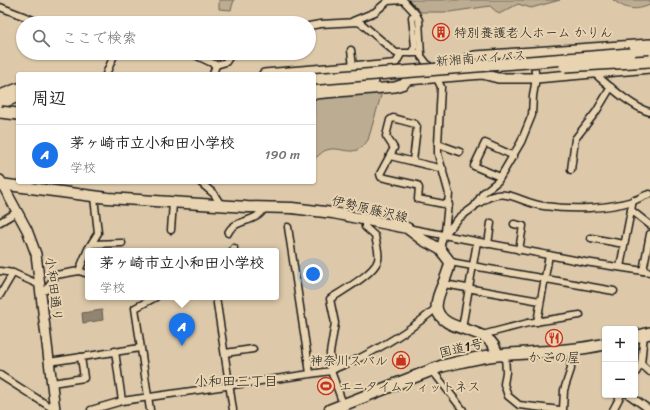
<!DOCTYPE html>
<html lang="ja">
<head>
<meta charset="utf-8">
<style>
	:root { --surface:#fff; --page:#f6f6f6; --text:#202124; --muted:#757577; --line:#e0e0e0; --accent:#1a73e8 }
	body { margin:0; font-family:Sriracha,"Klee One",sans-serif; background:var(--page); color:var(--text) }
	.controls { position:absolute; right:12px; bottom:12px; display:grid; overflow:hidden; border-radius:4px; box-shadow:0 1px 3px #0004 }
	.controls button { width:36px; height:36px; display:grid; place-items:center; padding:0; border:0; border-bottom:1px solid var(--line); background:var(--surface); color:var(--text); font:20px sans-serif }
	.you { position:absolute; left:313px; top:274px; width:14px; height:14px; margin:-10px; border:3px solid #fff; border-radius:50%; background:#1a73e8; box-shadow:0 0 0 6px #1a73e833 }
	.badge { display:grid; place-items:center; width:26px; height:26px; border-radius:50%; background:var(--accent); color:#fff; font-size:13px; font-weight:700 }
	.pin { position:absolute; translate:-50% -33px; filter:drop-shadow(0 1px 2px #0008) }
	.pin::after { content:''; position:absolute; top:21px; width:14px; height:12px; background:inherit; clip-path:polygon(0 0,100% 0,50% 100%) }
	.popup { position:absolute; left:85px; top:248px; width:194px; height:52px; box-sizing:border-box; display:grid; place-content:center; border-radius:4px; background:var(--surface); filter:drop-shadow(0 1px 3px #0005); font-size:13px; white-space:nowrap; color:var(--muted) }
	.popup b { font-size:15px; color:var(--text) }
	.popup::after { content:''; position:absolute; left:50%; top:100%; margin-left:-8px; border:8px solid transparent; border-top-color:var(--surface) }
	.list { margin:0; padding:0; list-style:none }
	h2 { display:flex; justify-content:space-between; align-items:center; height:52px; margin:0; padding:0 16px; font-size:17px }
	h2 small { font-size:13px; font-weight:400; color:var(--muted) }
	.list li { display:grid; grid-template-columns:26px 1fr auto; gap:12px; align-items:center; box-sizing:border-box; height:60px; padding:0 16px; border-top:1px solid var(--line) }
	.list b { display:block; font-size:15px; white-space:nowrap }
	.list p { margin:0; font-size:13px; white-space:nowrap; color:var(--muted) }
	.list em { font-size:13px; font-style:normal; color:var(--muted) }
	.icon { flex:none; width:22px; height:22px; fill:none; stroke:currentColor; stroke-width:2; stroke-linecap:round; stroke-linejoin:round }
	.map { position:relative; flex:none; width:650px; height:410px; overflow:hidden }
	.search { position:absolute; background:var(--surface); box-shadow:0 1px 3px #0004; left:16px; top:16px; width:300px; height:44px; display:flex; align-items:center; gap:10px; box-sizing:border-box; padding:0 14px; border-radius:22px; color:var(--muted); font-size:15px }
	.panel { position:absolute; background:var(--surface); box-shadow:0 1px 3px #0004; left:16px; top:72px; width:300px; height:112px; border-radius:4px }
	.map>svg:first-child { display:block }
	.green { fill:#bcac92; stroke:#6c6457 }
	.water { fill:#918571; stroke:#625b4f }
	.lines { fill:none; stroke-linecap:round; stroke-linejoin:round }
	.street-casing { stroke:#1c1c1c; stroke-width:9 }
	.secondary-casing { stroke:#1c1c1c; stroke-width:12 }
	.primary-casing { stroke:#1c1c1c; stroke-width:13 }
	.highway-casing { stroke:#1c1c1c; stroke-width:14 }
	.street { stroke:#e9d4b2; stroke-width:6 }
	.secondary { stroke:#e9d4b2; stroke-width:9 }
	.primary { stroke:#e9d4b2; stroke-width:10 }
	.highway { stroke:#e9d4b2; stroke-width:11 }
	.highway-bridge-casing { stroke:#1c1c1c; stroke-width:14; stroke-linecap:butt }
	.highway-bridge { stroke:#e9d4b2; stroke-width:11 }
	.labels { text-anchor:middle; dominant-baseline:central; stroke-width:4; stroke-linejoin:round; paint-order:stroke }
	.poi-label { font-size:13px; fill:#1c1c1c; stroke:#e9d4b2; text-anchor:start }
	.street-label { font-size:13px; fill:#1c1c1c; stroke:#e9d4b2 }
	.neighbourhood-label { font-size:14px; fill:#1c1c1c; stroke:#e9d4b2 }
</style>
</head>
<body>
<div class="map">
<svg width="650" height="410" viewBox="0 0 650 410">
	<rect width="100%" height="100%" fill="#ddc9a9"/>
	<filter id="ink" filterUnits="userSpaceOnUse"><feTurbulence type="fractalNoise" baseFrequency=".025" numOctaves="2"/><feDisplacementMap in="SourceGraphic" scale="8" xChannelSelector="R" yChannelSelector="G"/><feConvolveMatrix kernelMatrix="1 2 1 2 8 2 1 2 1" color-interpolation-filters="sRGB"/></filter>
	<g filter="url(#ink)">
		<g class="green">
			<polygon points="219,0 234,0 231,10 219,9"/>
			<polygon points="409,0 560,0 531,8 518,4 499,14 490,6 450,12 421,12"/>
			<path d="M613,0H650V5C635,11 627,10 613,0Z"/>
			<path d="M382,92L368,140C353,162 341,143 324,151C321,153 317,157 314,159V96Z"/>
		</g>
		<polygon class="water" points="102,310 103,320 83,323 82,313"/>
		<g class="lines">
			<g class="street-casing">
				<g id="street">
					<polyline points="403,0 416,14 419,20 421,56 435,74 441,87 438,144 438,154 449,194 445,232"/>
					<polyline points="0,7 41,23"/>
					<polyline points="353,21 375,12 388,1 403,0"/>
					<polyline points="309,26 320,24 358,22 362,24 396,53 421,53"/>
					<polyline points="351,50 353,67"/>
					<polyline points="191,53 216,65 226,62 232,53"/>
					<polyline points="411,53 415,47 412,17"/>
					<polyline points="364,66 396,63 401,54"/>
					<path d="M594,73C607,84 633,108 650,112"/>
					<polyline points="106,74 115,53"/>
					<polyline points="213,74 216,65"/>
					<polyline points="438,144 460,152"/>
					<polyline points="390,156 443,169"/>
					<polyline points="413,161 417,127 415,124 393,118 390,120 386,136 394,148 380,174 381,177 417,185 419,188 418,199 449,205"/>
					<polyline points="571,170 575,139 596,112 611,87"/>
					<polyline points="500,177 474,166 485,143 514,156"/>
					<polyline points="200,182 214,194 221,205"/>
					<path d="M478,204C505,183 518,203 544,206C572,210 606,209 633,201C639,199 644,195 650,194"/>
					<polyline points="631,210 650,225"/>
					<polyline points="0,222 17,212"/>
					<polyline points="514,224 523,226 519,250"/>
					<polyline points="288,227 310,373"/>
					<polyline points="412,229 585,262 650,272"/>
					<polyline points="171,230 173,203"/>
					<path d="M228,233C235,218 257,224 265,207"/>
					<polyline points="591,238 624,244"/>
					<polyline points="92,244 122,243"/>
					<polyline points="488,244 491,223"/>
					<polyline points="440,249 443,236 459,218 474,207 483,193 498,181 521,142 532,115 533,96 536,78 533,60"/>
					<polyline points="232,251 234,248"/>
					<polyline points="450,262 614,291"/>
					<polyline points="620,267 633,200"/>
					<polyline points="0,271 13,273 40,285"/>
					<polyline points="79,271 88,249 98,233 94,197"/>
					<polyline points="643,271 650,234"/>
					<polyline points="444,284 540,301"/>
					<polyline points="41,291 46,290 56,275 79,271 88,274"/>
					<polyline points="0,295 13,273"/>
					<polyline points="216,297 233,410"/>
					<polyline points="537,322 549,255"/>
					<polyline points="462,328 477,242"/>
					<polyline points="482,335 528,323 580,315"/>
					<polyline points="115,351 122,401"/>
					<polyline points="225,353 253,349"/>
					<polyline points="505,355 506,372 504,384 508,396 519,405 560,410"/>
					<polyline points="49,362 140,348"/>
					<polyline points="641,364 650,372"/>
					<polyline points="432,370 463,410"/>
					<polyline points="635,374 641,364 644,334"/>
					<polyline points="0,375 55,410"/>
					<polyline points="52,383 84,378 81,357"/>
					<polyline points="629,395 650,410"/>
					<path d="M343,404L331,371L330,353L335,323L330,299C342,291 374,274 378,260C380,253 376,243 375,236L365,227V220"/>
					<path d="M91,410L122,401L331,371C340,365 351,363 360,358C387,344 414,328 437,307"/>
					<polyline points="150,410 135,308 156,297"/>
					<polyline points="563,410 564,390 571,369 570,350"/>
					<polyline points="613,410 621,395"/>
				</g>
			</g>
			<g class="secondary-casing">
				<g id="secondary">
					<polyline points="457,70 466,59 475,56 650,44"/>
					<polyline points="264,74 363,66 378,75"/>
					<polyline points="314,94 395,87 404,84 407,80 482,74 498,78 536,78 650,68"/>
					<polyline points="0,95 18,88"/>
					<polyline points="0,180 27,230 36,254 55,410"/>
				</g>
			</g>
			<g class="primary-casing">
				<path id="primary" d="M0,184L108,198L247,207L292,208L333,213L407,228L423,240L440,249L450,262C449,276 434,297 437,309C443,335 493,324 497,355"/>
			</g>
			<g class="highway-casing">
				<g id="highway">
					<polyline points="630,54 650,51"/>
					<polyline points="314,86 373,81"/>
					<polyline points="0,103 18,96"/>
					<polyline points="635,337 650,333"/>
					<path d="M330,410L442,366C460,362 478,357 497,355C533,352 570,352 605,344"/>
				</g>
			</g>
			<use href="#street" class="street"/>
			<use href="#secondary" class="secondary"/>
			<use href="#primary" class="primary"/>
			<use href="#highway" class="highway"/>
			<g class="highway-bridge-casing">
				<g id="highway-bridge">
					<polyline points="565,66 650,61"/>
					<polyline points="314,79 630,54"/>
					<polyline points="0,112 18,114"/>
				</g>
			</g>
			<use href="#highway-bridge" class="highway-bridge"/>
		</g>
	</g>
	<defs>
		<g id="building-ring" transform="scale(0.9)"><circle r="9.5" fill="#e9d4b2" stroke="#c8321e" stroke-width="1.5"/><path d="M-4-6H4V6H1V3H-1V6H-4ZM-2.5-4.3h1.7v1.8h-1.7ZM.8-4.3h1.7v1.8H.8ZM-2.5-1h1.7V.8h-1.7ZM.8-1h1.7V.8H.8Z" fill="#c8321e"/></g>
		<g id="restaurant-ring" transform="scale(0.9)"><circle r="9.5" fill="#e9d4b2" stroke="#c8321e" stroke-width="1.5"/><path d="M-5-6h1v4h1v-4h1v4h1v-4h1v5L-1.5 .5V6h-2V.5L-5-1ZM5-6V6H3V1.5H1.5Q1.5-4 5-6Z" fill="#c8321e"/></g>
		<g id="shop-ring" transform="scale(0.9)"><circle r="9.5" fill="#e9d4b2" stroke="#c8321e" stroke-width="1.5"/><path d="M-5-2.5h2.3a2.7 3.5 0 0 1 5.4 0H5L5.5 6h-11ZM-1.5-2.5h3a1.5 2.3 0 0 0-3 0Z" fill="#c8321e"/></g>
		<g id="stadium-ring" transform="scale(0.9)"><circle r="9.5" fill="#e9d4b2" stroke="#c8321e" stroke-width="1.5"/><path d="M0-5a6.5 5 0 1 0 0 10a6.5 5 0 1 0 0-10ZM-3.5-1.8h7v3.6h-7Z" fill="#c8321e"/></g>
	</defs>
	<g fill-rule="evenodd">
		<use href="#building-ring" x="441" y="32"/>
		<use href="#restaurant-ring" x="554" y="338"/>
		<use href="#shop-ring" x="401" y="360"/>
		<use href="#stadium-ring" x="326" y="386"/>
	</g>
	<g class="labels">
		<g class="poi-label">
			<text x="454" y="32">特別養護老人ホーム かりん</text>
			<text x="554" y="357" text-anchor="middle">かごの屋</text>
			<text x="388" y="360" text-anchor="end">神奈川スバル</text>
			<text x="339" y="386">エニタイムフィットネス</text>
		</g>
		<g class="street-label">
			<text transform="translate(481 58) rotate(-4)">新湘南バイパス</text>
			<text transform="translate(370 209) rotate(13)">伊勢原藤沢線</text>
			<text transform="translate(54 289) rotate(83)">小和田通り</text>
			<text transform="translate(461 348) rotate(-13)">国道1号</text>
		</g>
		<g class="neighbourhood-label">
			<text x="236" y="381">小和田三丁目</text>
		</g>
	</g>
</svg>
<div class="controls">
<button>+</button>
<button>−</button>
</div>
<div class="you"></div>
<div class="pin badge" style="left:182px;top:346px">A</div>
<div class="popup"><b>茅ヶ崎市立小和田小学校</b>学校</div>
<div class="search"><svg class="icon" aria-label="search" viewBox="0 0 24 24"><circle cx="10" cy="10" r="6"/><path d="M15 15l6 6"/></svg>ここで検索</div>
<section class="panel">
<h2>周辺<small></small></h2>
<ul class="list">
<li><span class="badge">A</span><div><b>茅ヶ崎市立小和田小学校</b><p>学校</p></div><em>190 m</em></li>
</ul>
</section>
</div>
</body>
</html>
